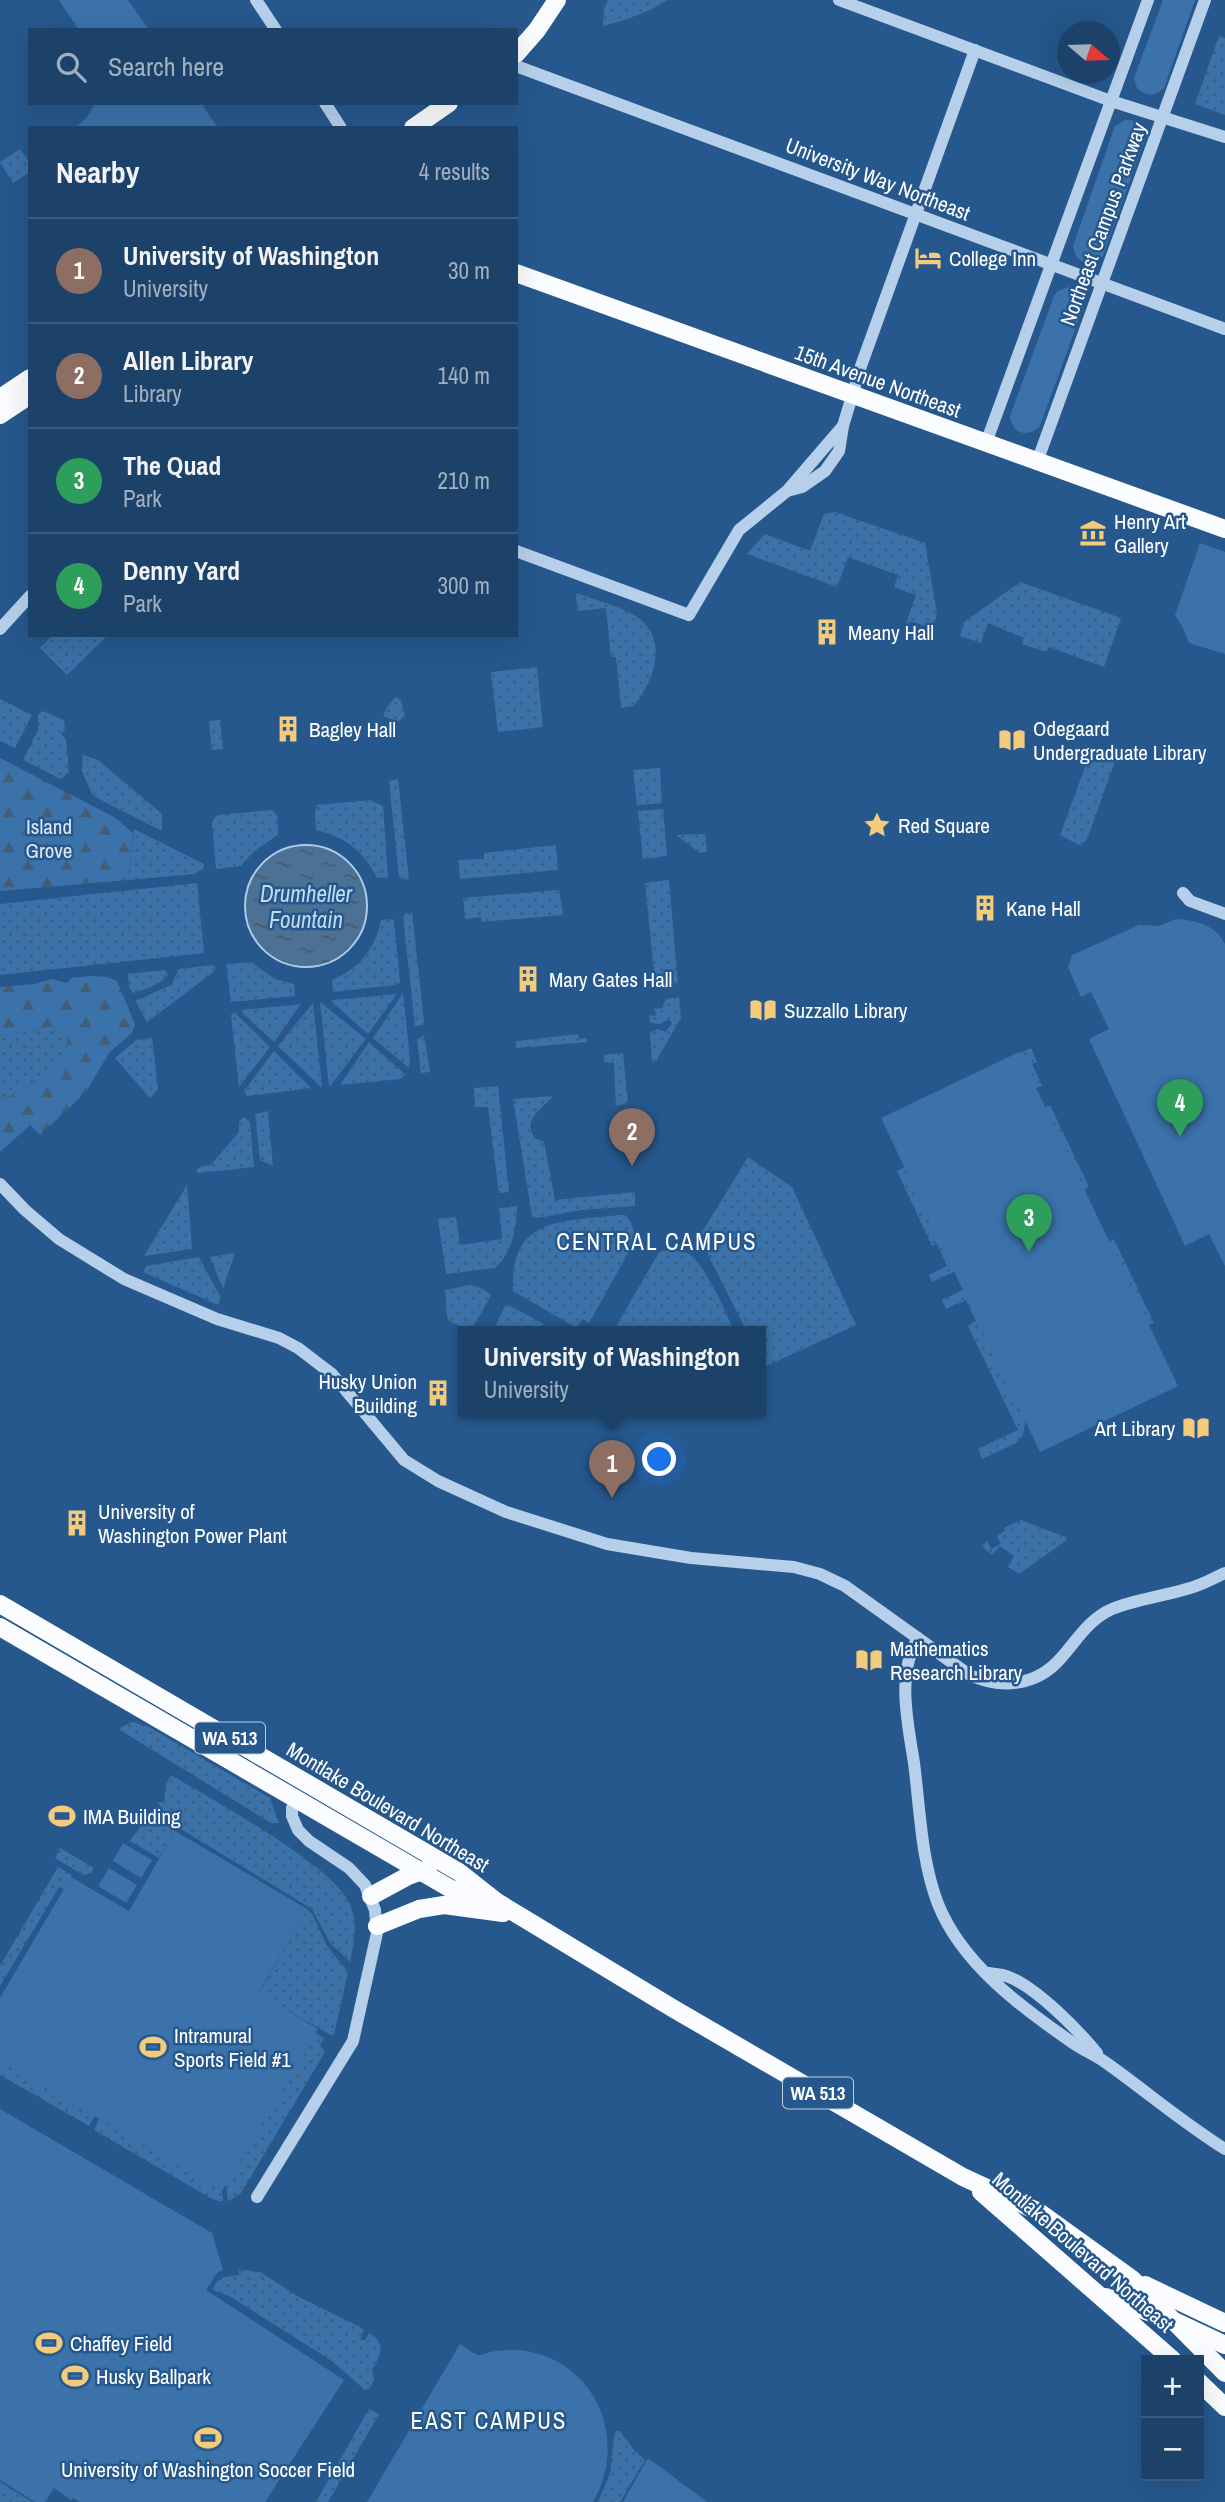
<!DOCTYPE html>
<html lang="en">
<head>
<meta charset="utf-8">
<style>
	:root { --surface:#1c426a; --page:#254970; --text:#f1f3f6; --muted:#a0b0c1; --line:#3a5b7e; --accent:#eead8d }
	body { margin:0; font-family:"Archivo Narrow",sans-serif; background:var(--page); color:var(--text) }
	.controls { position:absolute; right:21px; bottom:21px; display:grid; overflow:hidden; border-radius:0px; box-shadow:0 7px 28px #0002 }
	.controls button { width:63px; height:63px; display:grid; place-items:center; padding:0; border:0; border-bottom:2px solid var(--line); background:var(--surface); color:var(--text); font:35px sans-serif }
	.compass { position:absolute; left:1057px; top:21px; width:63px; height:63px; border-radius:50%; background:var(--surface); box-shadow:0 7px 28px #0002; rotate:109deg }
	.you { position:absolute; left:660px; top:1460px; width:24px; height:24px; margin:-18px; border:5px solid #fff; border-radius:50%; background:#1a73e8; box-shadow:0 0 0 10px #1a73e833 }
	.badge { display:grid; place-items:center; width:46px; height:46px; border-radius:50%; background:var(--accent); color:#fff; font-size:23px; font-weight:700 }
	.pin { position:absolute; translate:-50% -58px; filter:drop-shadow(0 2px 4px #0008) }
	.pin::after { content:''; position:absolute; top:37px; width:24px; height:21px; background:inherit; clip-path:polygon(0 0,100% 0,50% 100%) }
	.popup { position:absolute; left:458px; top:1326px; width:308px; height:91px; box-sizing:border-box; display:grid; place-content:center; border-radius:0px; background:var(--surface); filter:drop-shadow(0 2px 5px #0005); font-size:23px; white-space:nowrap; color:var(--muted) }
	.popup b { font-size:26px; color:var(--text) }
	.popup::after { content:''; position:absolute; left:50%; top:100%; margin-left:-14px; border:14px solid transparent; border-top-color:var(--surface) }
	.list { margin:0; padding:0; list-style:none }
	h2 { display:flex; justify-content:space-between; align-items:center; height:91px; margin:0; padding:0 28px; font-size:30px }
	h2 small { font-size:23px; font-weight:400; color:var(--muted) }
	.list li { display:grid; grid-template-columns:46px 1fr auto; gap:21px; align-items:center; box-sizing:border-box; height:105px; padding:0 28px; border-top:2px solid var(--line) }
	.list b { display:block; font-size:26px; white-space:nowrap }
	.list p { margin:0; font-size:23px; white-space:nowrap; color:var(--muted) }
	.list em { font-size:23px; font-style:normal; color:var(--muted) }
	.icon { flex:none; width:38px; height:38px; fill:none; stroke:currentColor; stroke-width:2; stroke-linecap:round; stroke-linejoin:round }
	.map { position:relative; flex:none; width:1225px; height:2502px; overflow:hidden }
	.search { position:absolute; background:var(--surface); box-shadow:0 7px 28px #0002; left:28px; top:28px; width:490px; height:77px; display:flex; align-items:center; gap:18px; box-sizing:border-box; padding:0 24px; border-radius:0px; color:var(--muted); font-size:26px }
	.panel { position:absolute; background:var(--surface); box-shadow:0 7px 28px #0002; left:28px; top:126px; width:490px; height:511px; border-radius:0px }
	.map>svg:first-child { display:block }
	.grass { fill:url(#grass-dots) }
	.forest { fill:url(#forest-firs) }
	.park { fill:#3b72aa }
	.water { fill:url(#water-ripples); stroke:#abcbeb; stroke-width:2 }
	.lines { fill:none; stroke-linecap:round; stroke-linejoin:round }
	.minor { stroke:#b6d0eb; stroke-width:12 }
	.major { stroke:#fafcff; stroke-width:18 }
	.labels { text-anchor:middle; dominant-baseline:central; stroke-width:5; stroke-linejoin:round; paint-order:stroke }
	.shield { fill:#26588d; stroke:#becddd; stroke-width:2 }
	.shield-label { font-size:19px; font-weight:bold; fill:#fff }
	.street-label { font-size:21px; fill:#fff; stroke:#26588d }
	.poi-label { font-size:21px; fill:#fff; stroke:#26588d; text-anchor:start }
	.park-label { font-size:21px; fill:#dbe9f8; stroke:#26588d }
	.water-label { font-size:23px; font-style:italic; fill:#c2daf2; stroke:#26588d }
	.neighbourhood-label { font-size:23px; letter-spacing:2px; fill:#fff; stroke:#26588d }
</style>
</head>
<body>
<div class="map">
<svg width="1225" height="2502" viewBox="0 0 1225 2502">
	<defs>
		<pattern id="grass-dots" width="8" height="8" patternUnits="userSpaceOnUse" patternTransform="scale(1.75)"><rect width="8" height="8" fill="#3b72aa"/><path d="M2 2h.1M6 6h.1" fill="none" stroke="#445d76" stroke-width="1.8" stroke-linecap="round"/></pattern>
		<pattern id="forest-firs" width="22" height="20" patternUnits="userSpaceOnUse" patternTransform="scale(1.75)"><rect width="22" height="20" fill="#3b72aa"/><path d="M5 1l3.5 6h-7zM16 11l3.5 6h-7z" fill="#445d76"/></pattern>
		<pattern id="water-ripples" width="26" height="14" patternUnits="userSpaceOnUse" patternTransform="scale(1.75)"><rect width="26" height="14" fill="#4d7095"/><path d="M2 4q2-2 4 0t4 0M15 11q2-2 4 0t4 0" fill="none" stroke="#4c5a69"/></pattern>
	</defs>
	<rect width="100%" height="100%" fill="#26588d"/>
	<g class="grass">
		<path d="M608,0H668C647,13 627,20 603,26L604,9Z"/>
		<polygon points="1219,36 1225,38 1225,115 1195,104"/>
		<polygon points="20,149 30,163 30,172 13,183 0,162"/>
		<polygon points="835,512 925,543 937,614 932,628 910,621 909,624 906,623 916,595 894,587 898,575 848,557 837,587 747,554 765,534 810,551 824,514"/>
		<polygon points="1020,582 1121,618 1104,667 1049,647 1046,652 1022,644 1024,638 988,623 981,643 960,636 964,622"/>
		<path d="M577,593C595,600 617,605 634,615C670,637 655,680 634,706L621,708L616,657H611L606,608L578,611L576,598Z"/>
		<polygon points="53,635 108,635 67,675 40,648"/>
		<polygon points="537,667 543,727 498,732 491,672"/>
		<polygon points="396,697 401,701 405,715 398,722 383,716 387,707"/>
		<polygon points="0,699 32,715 15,748 0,741"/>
		<polygon points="43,711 64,720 65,729 61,734 66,739 69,772 61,779 23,760 38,730 38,715"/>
		<polygon points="220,720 223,749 212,750 209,721"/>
		<polygon points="1091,751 1115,761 1088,837 1081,846 1060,835"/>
		<polygon points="83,755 98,760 162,814 162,831 93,796 82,771"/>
		<polygon points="660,768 662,803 637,805 633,770"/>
		<polygon points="398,779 409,879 403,880 399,876 389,781"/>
		<path d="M370,800L383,806L388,877L377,878C365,852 344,836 316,830L315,813L317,805Z"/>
		<polygon points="663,809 667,856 643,859 638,811"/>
		<polygon points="272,810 277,815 278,835 254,851 241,866 216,869 212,824 214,818 218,815"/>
		<polygon points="134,829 204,864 203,869 194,874 128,880"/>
		<polygon points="705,834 707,852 700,853 676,835"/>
		<polygon points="556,845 558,870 460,879 458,860 484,859 484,853"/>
		<polygon points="669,880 678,984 671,986 655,981 645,883"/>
		<polygon points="197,883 204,953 0,975 0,904"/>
		<polygon points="559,890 563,915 481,922 481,917 465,919 463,898"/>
		<polygon points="412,912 424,1021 423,1025 415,1026 403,917 405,914"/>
		<path d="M381,920L393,919L394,921L400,982L395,985L333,992L332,980C359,969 375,949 381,920Z"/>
		<polygon points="251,962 275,979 294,984 295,996 231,1002 226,964"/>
		<polygon points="212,965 216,968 215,971 147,1022 135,1001 171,985 179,969"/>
		<path d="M165,970L168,975C160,985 145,990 133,993L129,987L128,974Z"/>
		<polygon points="403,993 410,1059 409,1068 373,1038"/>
		<polygon points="397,994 368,1034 332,1002 333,1000"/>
		<polygon points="679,997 681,1018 656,1061 652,1062 650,1032 658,1029 665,1032 672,1024 671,1021 667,1020 660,1024 650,1023 649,1015 655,1016 656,1013 654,1009 662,1008 666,999"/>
		<polygon points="320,1002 366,1039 330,1086 329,1086"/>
		<polygon points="313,1003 322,1087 321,1087 278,1046"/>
		<polygon points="301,1004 274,1042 241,1012 242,1010"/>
		<polygon points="234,1012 270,1047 239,1087 231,1015"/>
		<path d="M53,1026L60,1027L68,1038C66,1063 23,1094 0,1099V1036Z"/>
		<polygon points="578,1034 579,1039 587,1038 587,1042 516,1048 516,1041"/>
		<polygon points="424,1035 430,1072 421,1073 417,1040"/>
		<polygon points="152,1038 158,1089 150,1098 115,1058 136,1040"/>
		<polygon points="369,1042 406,1075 400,1079 340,1085"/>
		<polygon points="1031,1048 1037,1062 1032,1064 1042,1086 1034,1089 1008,1072 1020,1053"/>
		<polygon points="274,1051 311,1088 247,1096 244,1091"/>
		<polygon points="623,1053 628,1103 616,1106 614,1063 604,1062 604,1055"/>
		<polygon points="498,1086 509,1192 499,1193 488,1107 475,1107 474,1088"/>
		<path d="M553,1096C544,1108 521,1119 535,1138L544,1142L555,1200L635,1192V1206L581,1210L538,1218L532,1216L513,1099Z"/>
		<polygon points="1050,1105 1089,1187 1070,1197 1042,1109"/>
		<polygon points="268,1111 273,1166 260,1160 255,1114"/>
		<polygon points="243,1117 250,1122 254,1167 198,1173 196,1171 201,1166 211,1165 239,1132 239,1122"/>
		<polygon points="748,1157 792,1187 856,1325 764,1367 761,1360 761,1332 747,1332 699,1237"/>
		<polygon points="910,1164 964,1267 932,1282 929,1275 947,1266 937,1244 932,1246 897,1171"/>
		<polygon points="187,1185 192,1249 144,1256"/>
		<path d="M517,1206C516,1228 513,1252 495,1268L446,1274L438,1219L456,1217L460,1245L502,1239L499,1208Z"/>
		<path d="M619,1215H625C635,1224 635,1237 631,1248L589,1323L582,1319L577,1328L513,1291C510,1216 562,1222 619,1215Z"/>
		<polygon points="1114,1239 1154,1323 1147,1326 1094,1249"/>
		<path d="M667,1250C675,1250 682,1250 689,1254C703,1262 728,1315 734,1332H613L655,1259L660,1252Z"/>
		<polygon points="235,1253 223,1289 210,1257"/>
		<polygon points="199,1257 221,1298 218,1305 143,1272 146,1266"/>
		<polygon points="470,1285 479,1287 491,1295 471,1331 449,1321 447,1317 445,1290"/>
		<polygon points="971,1286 1030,1392 1023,1435 1016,1443 982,1459 978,1449 1018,1430 968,1326 976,1321 966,1300 946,1309 942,1300"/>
		<polygon points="506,1304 544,1324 540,1332 493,1331"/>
		<polygon points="1021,1520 1066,1537 1067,1540 1019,1574 1008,1567 1014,1556 1000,1546 992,1555 982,1546 987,1541 991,1549 1001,1544 997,1536 1005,1531 1004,1528"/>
		<polygon points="132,1722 147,1726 270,1798 279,1823 271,1823 120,1730 121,1727"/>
		<path d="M171,1775C211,1799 333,1865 350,1904C358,1922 354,1943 350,1962L330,1943L312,1909L171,1823L158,1802H164L166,1785Z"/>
		<polygon points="155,1806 161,1818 175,1831 159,1858 130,1841"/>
		<polygon points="60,1848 94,1868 91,1873 83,1875 55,1858"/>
		<polygon points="58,1867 72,1875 64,1889 59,1887 0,1986 0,1966"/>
		<polygon points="307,1909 312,1914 327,1946 348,1972 334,2035 331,2035 258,1994"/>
		<polygon points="315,2033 324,2038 320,2046 325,2052 241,2193 228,2202 226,2184"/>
		<polygon points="0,2061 95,2116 89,2126 0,2075"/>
		<polygon points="99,2119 222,2191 223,2202 212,2199 94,2130"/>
		<path d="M239,2270L260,2272L299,2297L358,2326L364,2330L360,2340H365L369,2333C387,2344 381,2354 372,2370L374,2380L370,2388L365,2390L332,2361L229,2296L213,2290C216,2276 227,2277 239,2275Z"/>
		<polygon points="369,2409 379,2414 328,2502 316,2502"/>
		<polygon points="616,2431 620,2431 633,2449 645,2460 620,2502 598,2502 610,2474 614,2437"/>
		<polygon points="0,2482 32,2502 0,2502"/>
	</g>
	<g class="forest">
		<polygon points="0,758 114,817 133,833 128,880 0,891"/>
		<path d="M90,976L107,977L117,981L135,1024L132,1033L109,1053L86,1092L40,1135L30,1125L0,1152V1099C23,1094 66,1063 68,1038L60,1027L53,1026L0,1036V987L34,984L52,979L67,983L71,978Z"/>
	</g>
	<g class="park">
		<polygon points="59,0 128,0 149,30 79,30"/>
		<path d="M1163,0H1195L1164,88C1155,97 1145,96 1137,88L1134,78Z"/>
		<polygon points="95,103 201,103 218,128 75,128 86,118"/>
		<path d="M1125,120C1137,119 1143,125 1146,136L1103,256C1090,269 1075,263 1073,246L1115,126Z"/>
		<path d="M1068,287C1078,289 1083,295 1084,305L1040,426C1028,439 1011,433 1010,416L1054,296L1058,291Z"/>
		<polygon points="1200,543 1225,552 1225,654 1189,643 1182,626 1175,615"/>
		<path d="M1176,919C1196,920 1216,925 1225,944V1266L1209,1234L1185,1246L1089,1039L1109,1029L1091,992L1081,997L1068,967L1072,955L1139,925L1158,926Z"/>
		<polygon points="1019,1052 1178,1386 1040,1452 881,1118"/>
		<polygon points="175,1831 307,1909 258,1993 318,2029 222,2191 0,2061 0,1998 71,1877 129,1911"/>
		<polygon points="123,1843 152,1860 141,1878 113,1861"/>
		<polygon points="109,1868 137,1885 126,1903 98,1886"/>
		<polygon points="0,2109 212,2233 223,2270 218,2272 206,2290 344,2380 265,2502 80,2502 73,2498 71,2500 54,2488 45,2502 35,2502 0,2480"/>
		<path d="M460,2344C465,2347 473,2354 479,2355C483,2355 486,2353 490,2352C502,2350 515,2349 527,2351C598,2364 628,2442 593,2502H367Z"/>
		<polygon points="648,2458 707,2502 623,2502"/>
	</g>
	<circle class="water" cx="306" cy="906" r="61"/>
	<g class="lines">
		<g class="minor">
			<polyline points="256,0 276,30"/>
			<polyline points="839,0 1111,101 1225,137"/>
			<polyline points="516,66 1225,329"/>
			<polyline points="325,103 341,128"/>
			<polyline points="986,443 1148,0"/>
			<polyline points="1037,462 1205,0"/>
			<polyline points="787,491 802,487 825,471 839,451 843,426 861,366 975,50"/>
			<polyline points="516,551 689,615 739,530 787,491 843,426"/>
			<polyline points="0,629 30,596"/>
			<polyline points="1183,893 1190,901 1225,914"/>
			<path d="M0,1184L25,1210L59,1239L124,1279L217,1319L279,1338L298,1348L332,1374L404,1460L438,1481L506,1512L607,1544L691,1558L794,1567L820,1574L845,1586L968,1674C1000,1690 1037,1686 1061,1658C1077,1640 1089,1619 1112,1609C1136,1599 1165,1596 1190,1588C1202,1585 1214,1578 1225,1573"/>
			<path d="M918,1638C896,1674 908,1724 914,1763C920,1809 921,1860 938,1904C962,1964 1022,2008 1073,2043C1083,2050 1095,2055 1105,2062C1146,2091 1182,2122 1225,2149"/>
			<path d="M988,1973C994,1974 1003,1974 1009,1977C1037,1988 1078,2030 1097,2053"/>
			<polyline points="257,2197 353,2041 377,1933 375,1910 365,1885 349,1868 309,1841 298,1830 292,1816 292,1808 296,1800"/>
		</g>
		<g class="major">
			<polyline points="516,54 537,30 557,0"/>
			<polyline points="413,128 449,103"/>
			<polyline points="516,273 1225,529"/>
			<polyline points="0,398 30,378"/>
			<polyline points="0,415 30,395"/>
			<polyline points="0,1604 459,1872 497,1902 674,2009 963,2177 1039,2212 1132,2279 1225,2373"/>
			<polyline points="0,1627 420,1871 451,1889 487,1899"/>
			<polyline points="371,1896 408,1876 428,1869"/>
			<polyline points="377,1926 419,1909 444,1905 503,1913"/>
			<polyline points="981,2192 1173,2360"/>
			<polyline points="1145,2285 1225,2323"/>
			<polyline points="1106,2297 1174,2321 1225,2345"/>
			<polyline points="1199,2382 1225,2407"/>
		</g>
	</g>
	<defs>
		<g id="hotel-bare" transform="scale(2.1)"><path d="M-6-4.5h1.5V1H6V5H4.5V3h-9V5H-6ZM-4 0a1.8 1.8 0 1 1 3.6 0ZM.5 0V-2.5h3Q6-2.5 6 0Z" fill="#f3cb7b" stroke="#26588d" stroke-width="2.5" paint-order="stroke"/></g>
		<g id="museum-bare" transform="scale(2.1)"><path d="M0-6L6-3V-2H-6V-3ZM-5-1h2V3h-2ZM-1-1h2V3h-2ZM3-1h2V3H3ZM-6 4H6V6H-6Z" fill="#f3cb7b" stroke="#26588d" stroke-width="2.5" paint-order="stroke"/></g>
		<g id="building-bare" transform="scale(2.1)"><path d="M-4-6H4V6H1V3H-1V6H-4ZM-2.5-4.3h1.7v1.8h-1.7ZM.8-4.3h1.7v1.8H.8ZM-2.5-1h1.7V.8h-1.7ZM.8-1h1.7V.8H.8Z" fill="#f3cb7b" stroke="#26588d" stroke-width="2.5" paint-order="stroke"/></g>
		<g id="library-bare" transform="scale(2.1)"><path d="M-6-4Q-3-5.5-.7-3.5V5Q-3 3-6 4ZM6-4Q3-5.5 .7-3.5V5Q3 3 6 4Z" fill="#f3cb7b" stroke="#26588d" stroke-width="2.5" paint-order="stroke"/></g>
		<g id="sight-bare" transform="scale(2.1)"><path d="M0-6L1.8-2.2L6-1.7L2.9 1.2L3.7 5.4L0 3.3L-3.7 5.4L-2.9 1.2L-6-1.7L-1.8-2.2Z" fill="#f3cb7b" stroke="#26588d" stroke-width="2.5" paint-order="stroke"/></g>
		<g id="stadium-bare" transform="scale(2.1)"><path d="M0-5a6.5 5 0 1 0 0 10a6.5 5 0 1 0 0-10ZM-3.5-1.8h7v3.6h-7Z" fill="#f3cb7b" stroke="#26588d" stroke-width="2.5" paint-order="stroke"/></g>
	</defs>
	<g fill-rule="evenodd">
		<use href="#hotel-bare" x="928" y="258"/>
		<use href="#museum-bare" x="1093" y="533"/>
		<use href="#building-bare" x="827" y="632"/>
		<use href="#building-bare" x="288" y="729"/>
		<use href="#library-bare" x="1012" y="740"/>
		<use href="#sight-bare" x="877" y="825"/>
		<use href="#building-bare" x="985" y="908"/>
		<use href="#building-bare" x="528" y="979"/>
		<use href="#library-bare" x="763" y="1010"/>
		<use href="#building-bare" x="438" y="1393"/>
		<use href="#library-bare" x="1196" y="1428"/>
		<use href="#building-bare" x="77" y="1523"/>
		<use href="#library-bare" x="869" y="1660"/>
		<use href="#stadium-bare" x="62" y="1816"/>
		<use href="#stadium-bare" x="153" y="2047"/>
		<use href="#stadium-bare" x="49" y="2343"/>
		<use href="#stadium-bare" x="75" y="2376"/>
		<use href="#stadium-bare" x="208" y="2438"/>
	</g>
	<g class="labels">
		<g class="shield">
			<rect x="195" y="1722.5" width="70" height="31" rx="5"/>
			<rect x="783" y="2077.5" width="70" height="31" rx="5"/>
		</g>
		<g class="shield-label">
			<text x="230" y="1738">WA 513</text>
			<text x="818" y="2093">WA 513</text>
		</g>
		<g class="street-label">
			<text transform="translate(878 179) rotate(21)">University Way Northeast</text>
			<text transform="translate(1103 224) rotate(-70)">Northeast Campus Parkway</text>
			<text transform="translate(878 381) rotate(20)">15th Avenue Northeast</text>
			<text transform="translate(388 1807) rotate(31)">Montlake Boulevard Northeast</text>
			<text transform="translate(1083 2252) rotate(41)">Montlake Boulevard Northeast</text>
		</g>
		<g class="poi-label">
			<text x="949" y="258">College Inn</text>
			<text x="1114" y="521">Henry Art<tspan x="1114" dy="24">Gallery</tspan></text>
			<text x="848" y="632">Meany Hall</text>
			<text x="1033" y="728">Odegaard<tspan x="1033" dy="24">Undergraduate Library</tspan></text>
			<text x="309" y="729">Bagley Hall</text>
			<text x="898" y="825">Red Square</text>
			<text x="1006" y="908">Kane Hall</text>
			<text x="549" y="979">Mary Gates Hall</text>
			<text x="784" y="1010">Suzzallo Library</text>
			<text x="417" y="1381" text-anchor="end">Husky Union<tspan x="417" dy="24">Building</tspan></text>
			<text x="1175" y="1428" text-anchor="end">Art Library</text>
			<text x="98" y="1511">University of<tspan x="98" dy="24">Washington Power Plant</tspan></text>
			<text x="890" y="1648">Mathematics<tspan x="890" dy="24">Research Library</tspan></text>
			<text x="83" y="1816">IMA Building</text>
			<text x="174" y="2035">Intramural<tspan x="174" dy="24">Sports Field #1</tspan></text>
			<text x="70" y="2343">Chaffey Field</text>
			<text x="96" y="2376">Husky Ballpark</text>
			<text x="208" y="2469" text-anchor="middle">University of Washington Soccer Field</text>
		</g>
		<g class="park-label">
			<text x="49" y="826">Island<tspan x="49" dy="24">Grove</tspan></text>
		</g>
		<g class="water-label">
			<text x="306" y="893">Drumheller<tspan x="306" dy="26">Fountain</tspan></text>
		</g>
		<g class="neighbourhood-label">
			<text x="657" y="1241">CENTRAL CAMPUS</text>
			<text x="489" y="2420">EAST CAMPUS</text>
		</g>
	</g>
</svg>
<div class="controls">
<button>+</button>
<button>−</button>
</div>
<svg class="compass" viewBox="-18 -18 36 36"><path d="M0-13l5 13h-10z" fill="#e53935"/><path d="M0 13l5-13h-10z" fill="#a0b0c1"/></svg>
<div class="you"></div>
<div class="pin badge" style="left:612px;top:1498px;background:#8d6e63">1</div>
<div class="popup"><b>University of Washington</b>University</div>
<div class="pin badge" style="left:632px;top:1166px;background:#8d6e63">2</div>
<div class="pin badge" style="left:1029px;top:1252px;background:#2e9e5b">3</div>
<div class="pin badge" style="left:1180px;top:1137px;background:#2e9e5b">4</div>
<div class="search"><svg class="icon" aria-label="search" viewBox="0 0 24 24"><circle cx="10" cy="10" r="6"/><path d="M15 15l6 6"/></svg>Search here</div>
<section class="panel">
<h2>Nearby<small>4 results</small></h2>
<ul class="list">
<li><span class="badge" style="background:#8d6e63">1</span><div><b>University of Washington</b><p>University</p></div><em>30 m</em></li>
<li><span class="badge" style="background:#8d6e63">2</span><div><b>Allen Library</b><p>Library</p></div><em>140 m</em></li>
<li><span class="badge" style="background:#2e9e5b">3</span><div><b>The Quad</b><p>Park</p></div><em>210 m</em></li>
<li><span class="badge" style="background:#2e9e5b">4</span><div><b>Denny Yard</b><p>Park</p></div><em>300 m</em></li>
</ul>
</section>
</div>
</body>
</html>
